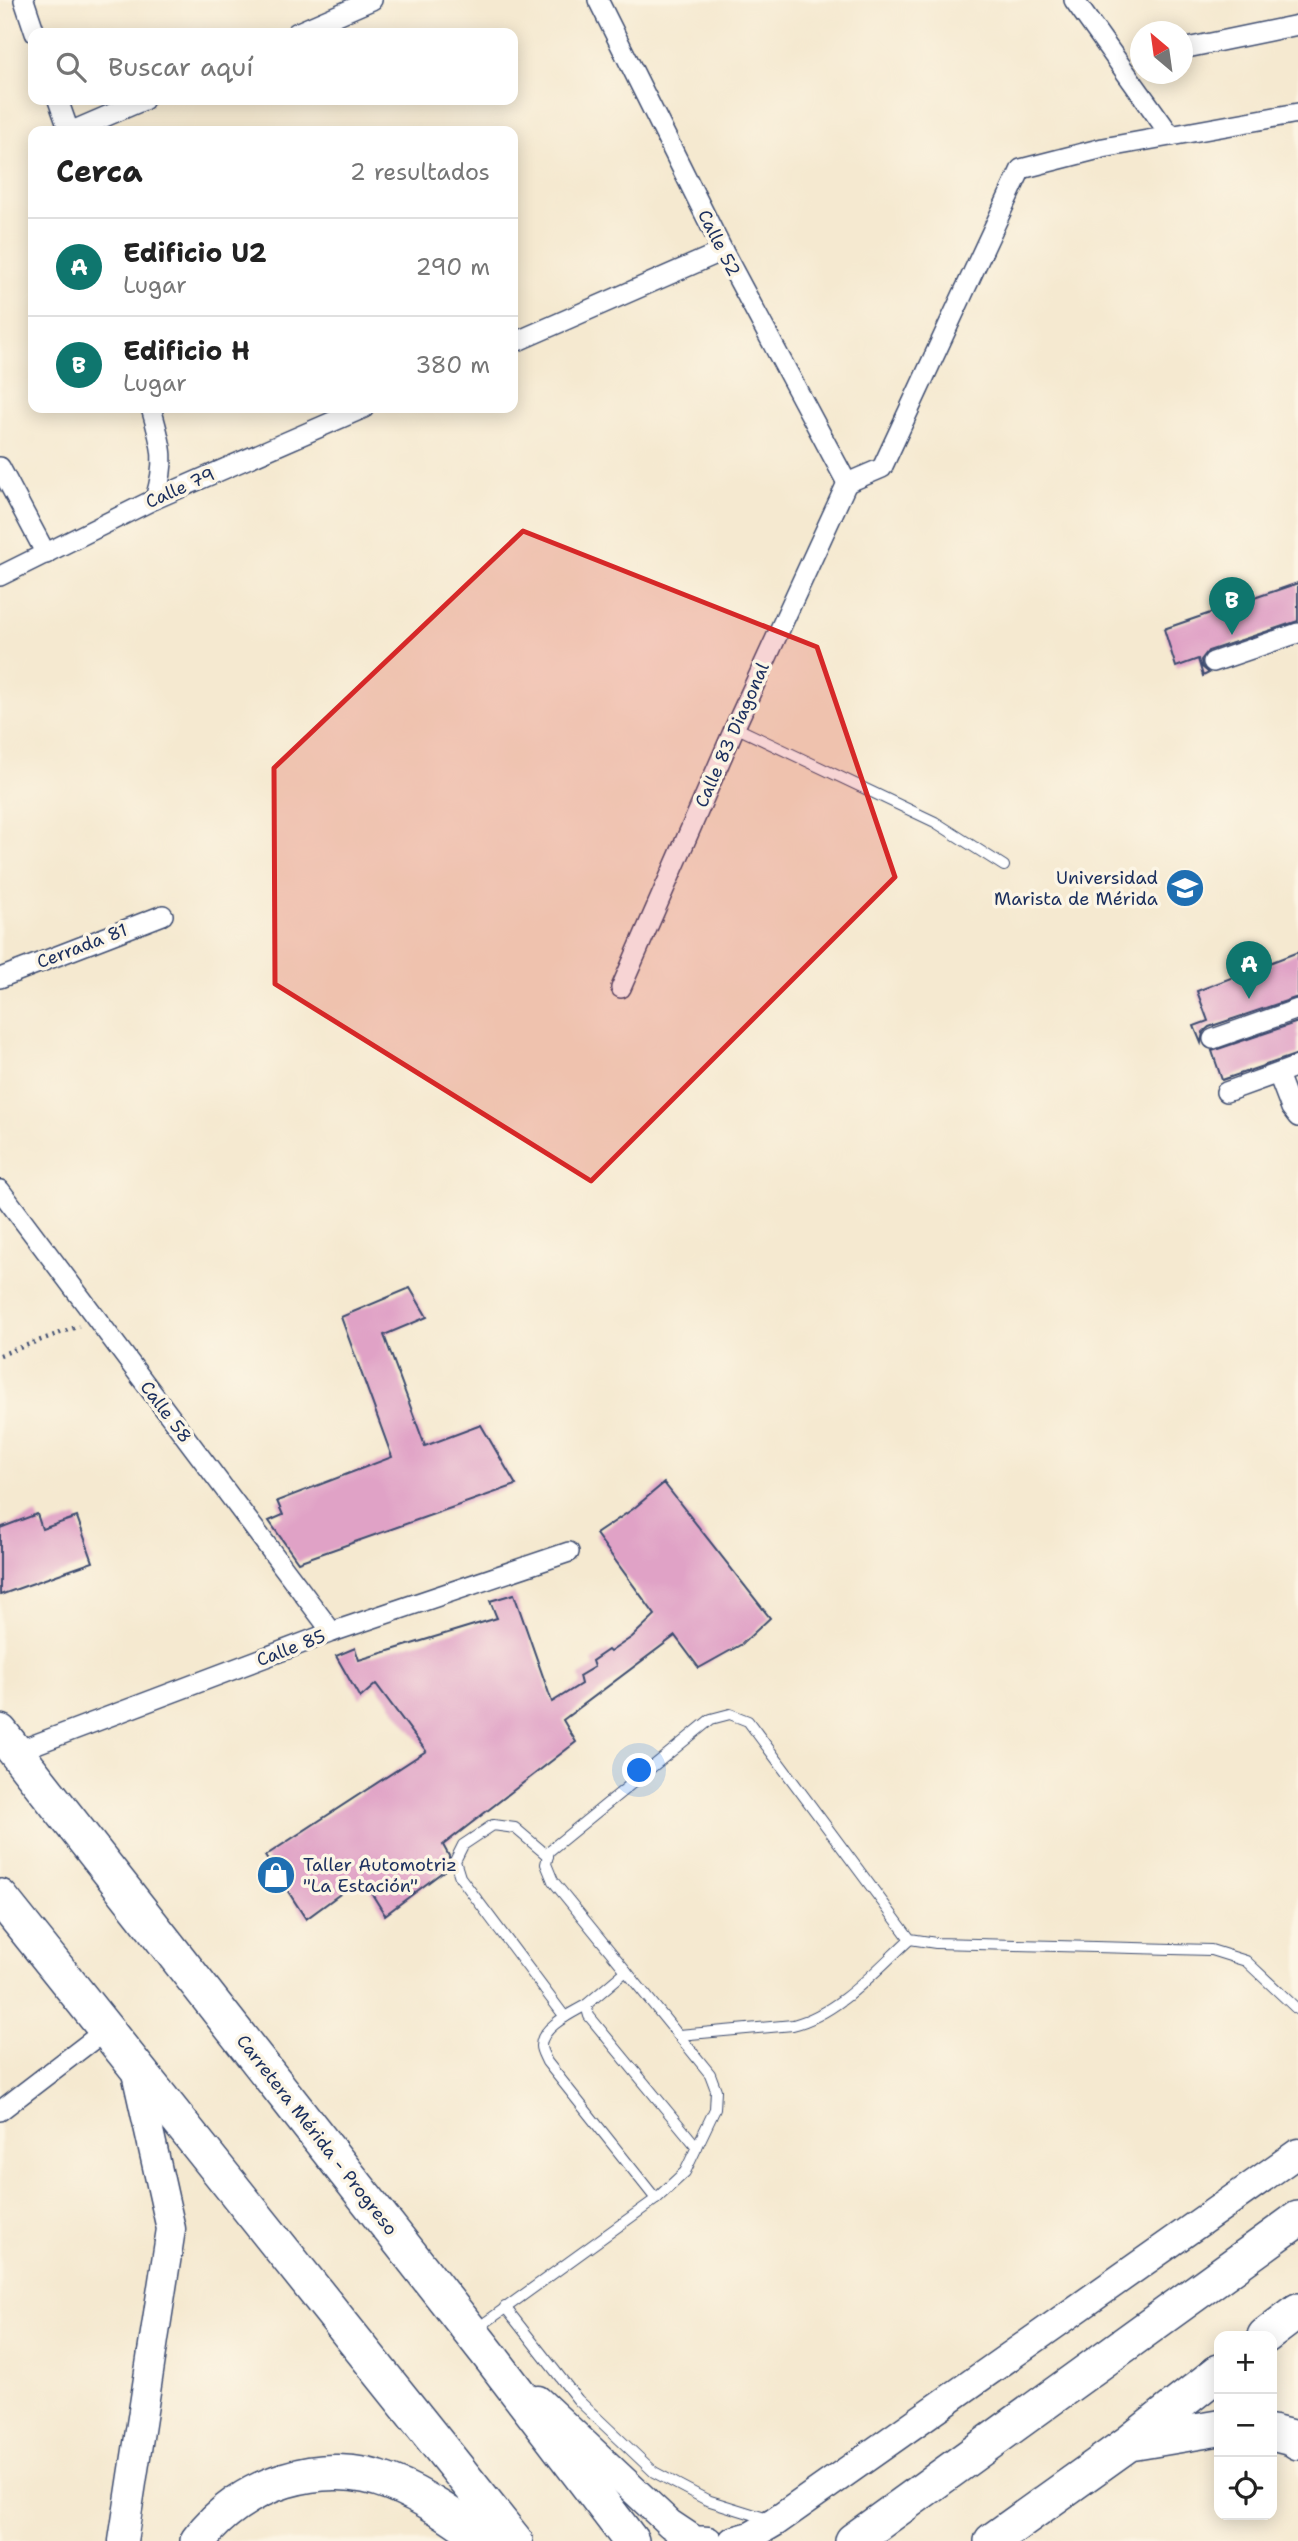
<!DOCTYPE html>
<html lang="es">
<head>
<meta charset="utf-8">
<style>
	:root { --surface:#fff; --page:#f2f2f2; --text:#222; --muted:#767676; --line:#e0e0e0; --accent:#0f766e }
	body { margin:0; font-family:"Shantell Sans",sans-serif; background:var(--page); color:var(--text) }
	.controls { position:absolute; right:21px; bottom:21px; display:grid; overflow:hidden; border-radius:14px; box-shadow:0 4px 18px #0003 }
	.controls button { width:63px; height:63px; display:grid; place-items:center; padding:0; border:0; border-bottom:2px solid var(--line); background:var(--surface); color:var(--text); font:35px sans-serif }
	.compass { position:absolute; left:1130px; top:21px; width:63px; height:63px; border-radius:50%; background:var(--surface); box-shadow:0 4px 18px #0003; rotate:331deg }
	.you { position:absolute; left:640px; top:1771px; width:24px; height:24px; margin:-18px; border:5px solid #fff; border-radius:50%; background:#1a73e8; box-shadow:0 0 0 10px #1a73e833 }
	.badge { display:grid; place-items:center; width:46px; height:46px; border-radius:50%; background:var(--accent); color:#fff; font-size:23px; font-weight:700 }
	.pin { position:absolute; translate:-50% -58px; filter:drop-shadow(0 2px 4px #0008) }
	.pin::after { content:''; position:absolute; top:37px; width:24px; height:21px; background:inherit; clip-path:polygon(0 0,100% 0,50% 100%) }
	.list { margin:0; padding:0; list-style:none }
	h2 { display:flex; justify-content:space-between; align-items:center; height:91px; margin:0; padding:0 28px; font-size:30px }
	h2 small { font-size:23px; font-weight:400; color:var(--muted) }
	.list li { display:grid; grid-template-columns:46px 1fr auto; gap:21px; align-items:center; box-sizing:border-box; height:98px; padding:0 28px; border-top:2px solid var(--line) }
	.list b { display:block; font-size:26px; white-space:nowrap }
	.list p { margin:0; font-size:23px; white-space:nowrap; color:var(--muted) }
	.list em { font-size:23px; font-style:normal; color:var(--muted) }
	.icon { flex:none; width:38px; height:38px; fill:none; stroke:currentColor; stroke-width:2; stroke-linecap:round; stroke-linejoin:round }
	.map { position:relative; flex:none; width:1298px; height:2541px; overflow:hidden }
	.search { position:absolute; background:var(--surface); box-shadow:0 4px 18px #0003; left:28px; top:28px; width:490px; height:77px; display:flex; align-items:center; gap:18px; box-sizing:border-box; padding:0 24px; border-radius:14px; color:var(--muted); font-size:26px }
	.panel { position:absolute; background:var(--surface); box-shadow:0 4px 18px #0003; left:28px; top:126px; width:490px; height:287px; border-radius:14px }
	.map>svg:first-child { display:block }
	.building { fill:#e0a2c6 }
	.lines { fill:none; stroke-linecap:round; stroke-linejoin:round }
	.lane-casing { stroke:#3c4b6f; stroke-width:12 }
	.street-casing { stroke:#3c4b6f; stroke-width:22 }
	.secondary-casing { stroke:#3c4b6f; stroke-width:31 }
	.highway-casing { stroke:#3c4b6f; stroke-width:38 }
	.path { stroke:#3c4b6f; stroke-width:4.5; stroke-dasharray:2 5; stroke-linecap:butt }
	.lane { stroke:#fff; stroke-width:10 }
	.street { stroke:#fff; stroke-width:19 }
	.secondary { stroke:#fff; stroke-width:28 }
	.highway { stroke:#fff; stroke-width:35 }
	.marked { fill:#d62828; fill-opacity:0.2; stroke:#d62828; stroke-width:5; stroke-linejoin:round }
	.labels { text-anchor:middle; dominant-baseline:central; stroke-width:7; stroke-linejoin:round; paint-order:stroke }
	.street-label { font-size:18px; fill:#1b2f5e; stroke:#fcf5e5 }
	.poi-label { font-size:18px; fill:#1b2f5e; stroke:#fcf5e5; text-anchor:end }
</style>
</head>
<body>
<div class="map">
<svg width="1298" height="2541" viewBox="0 0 1298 2541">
	<rect width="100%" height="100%" fill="#fcf5e5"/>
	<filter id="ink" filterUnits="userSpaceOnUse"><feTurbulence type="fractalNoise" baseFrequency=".0143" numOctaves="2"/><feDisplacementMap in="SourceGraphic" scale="14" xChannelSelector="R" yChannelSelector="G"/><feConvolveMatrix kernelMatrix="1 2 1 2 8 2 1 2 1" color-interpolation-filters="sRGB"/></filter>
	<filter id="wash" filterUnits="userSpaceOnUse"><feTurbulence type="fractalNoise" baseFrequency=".00686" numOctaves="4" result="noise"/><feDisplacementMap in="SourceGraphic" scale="28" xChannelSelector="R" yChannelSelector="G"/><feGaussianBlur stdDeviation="1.57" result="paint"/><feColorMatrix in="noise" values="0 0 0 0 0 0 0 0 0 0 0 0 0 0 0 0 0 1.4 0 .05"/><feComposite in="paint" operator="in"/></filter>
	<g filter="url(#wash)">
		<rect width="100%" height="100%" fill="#f5e9d0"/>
		<g id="blocks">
			<g class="building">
				<polygon points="1298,583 1298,621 1208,651 1201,660 1202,667 1209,673 1203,676 1198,659 1176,667 1164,629"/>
				<polygon points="1298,952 1298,997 1209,1027 1203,1032 1201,1043 1194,1026 1208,1021 1197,991"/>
				<polygon points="1298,1022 1298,1054 1222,1080 1212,1051"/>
				<polygon points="410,1288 427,1317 384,1335 425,1446 481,1425 516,1485 298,1562 269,1521 283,1515 277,1501 392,1457 341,1317"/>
				<polygon points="664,1483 770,1618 742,1644 699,1668 675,1636 563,1720 576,1742 443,1845 449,1856 449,1867 385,1915 362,1878 306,1919 265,1856 426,1751 376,1684 360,1698 336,1656 355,1648 359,1660 497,1618 490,1601 514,1594 552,1702 581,1684 579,1676 594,1667 592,1661 608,1650 610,1652 632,1637 655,1615 596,1534 633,1509"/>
				<polygon points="37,1514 42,1529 77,1517 93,1562 0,1595 0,1528"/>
			</g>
		</g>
	</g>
	<g filter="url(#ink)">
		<use href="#blocks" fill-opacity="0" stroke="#3c4b6f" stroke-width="2"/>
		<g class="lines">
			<g class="lane-casing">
				<g id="lane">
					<polyline points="735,727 935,822 1004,866"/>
					<polyline points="548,1856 515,1828 493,1825 463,1845 455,1861 460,1877 565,2017"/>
					<polyline points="626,1971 586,2005 589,2016 697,2147"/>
					<path d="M586,2005C572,2013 541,2027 541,2046C541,2051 545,2057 547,2062L656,2199"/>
					<path d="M679,2035L793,2025C838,2014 876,1970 910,1939"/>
					<polyline points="505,2307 578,2400 654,2472 707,2500 768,2519"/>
					<polyline points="475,2330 656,2199 685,2172 715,2109 716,2090 710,2074 553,1881 546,1864 549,1851 711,1719 730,1714 748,1721 910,1939 936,1943 1211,1950 1246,1961 1298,2010"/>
				</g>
			</g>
			<g class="street-casing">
				<g id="street">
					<polyline points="24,0 35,33"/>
					<polyline points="598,0 723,251 847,483"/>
					<polyline points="1074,0 1171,136"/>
					<polyline points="296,33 372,0"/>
					<polyline points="1182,49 1298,25"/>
					<polyline points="58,100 69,131"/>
					<polyline points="72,131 144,100"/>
					<polyline points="513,343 723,251"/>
					<path d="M151,408C162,446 167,460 155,499"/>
					<polyline points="0,467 46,554"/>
					<polyline points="847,483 882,468 1021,169 1103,148 1298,113"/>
					<polyline points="0,576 155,499 364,408"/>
					<polyline points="1213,662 1298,633"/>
					<polyline points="0,978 163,915"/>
					<polyline points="621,988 735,727 847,483"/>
					<polyline points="1213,1039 1298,1009"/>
					<polyline points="1278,1074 1291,1108 1298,1117"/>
					<polyline points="1226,1092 1298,1066"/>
					<polyline points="0,1190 332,1632"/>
					<polyline points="15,1752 332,1632 569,1552"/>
					<polyline points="0,2111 107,2029"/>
				</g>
			</g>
			<g class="secondary-casing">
				<g id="secondary">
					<polyline points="538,2400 670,2524 694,2540 708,2541"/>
					<polyline points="123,2541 171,2229 135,2068"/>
					<polyline points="733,2541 751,2536 775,2522 1298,2153"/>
				</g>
			</g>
			<g class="highway-casing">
				<g id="highway">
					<polyline points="0,1732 489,2355 631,2541"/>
					<polyline points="0,1897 515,2541"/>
					<polyline points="1265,2336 1298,2311"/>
					<polyline points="1272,2433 1292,2438 1298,2442"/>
					<polyline points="1136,2442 1219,2428"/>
					<path d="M198,2541C240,2483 324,2456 391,2483C425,2496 458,2520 487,2541"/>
					<polyline points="853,2541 1298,2219"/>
					<polyline points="992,2541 1129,2443 1219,2372"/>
				</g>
			</g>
			<polyline class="path" points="0,1355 79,1326"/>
			<use href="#lane" class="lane"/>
			<use href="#street" class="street"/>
			<use href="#secondary" class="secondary"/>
			<use href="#highway" class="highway"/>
		</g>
	</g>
	<path class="marked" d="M523,531L817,647L895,877L591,1181L275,984L274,768Z"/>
	<defs>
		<g id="university-disc" transform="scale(2.0125)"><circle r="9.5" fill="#1f6fb2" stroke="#fcf5e5"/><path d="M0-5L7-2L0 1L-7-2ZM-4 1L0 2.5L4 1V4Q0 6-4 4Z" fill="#fff"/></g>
		<g id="shop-disc" transform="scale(2.0125)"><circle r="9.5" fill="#1f6fb2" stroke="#fcf5e5"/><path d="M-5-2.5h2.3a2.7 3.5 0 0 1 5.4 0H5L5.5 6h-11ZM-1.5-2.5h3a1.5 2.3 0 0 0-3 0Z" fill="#fff"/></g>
	</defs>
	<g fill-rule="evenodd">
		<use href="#university-disc" x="1185" y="888"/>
		<use href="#shop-disc" x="276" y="1875"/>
	</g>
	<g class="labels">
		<g class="street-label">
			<text transform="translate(719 243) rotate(63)">Calle 52</text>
			<text transform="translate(180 488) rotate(-24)">Calle 79</text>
			<text transform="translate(732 735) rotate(-66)">Calle 83 Diagonal</text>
			<text transform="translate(82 946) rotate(-21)">Cerrada 81</text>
			<text transform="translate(166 1412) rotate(53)">Calle 58</text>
			<text transform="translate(291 1648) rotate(-21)">Calle 85</text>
			<text transform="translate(317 2135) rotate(52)">Carretera Mérida - Progreso</text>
		</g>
		<g class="poi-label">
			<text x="1158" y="878">Universidad<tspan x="1158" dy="21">Marista de Mérida</tspan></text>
			<text x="303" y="1865" text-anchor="start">Taller Automotriz<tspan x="303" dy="21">"La Estación"</tspan></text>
		</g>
	</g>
</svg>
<div class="controls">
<button>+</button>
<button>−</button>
<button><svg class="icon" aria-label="locate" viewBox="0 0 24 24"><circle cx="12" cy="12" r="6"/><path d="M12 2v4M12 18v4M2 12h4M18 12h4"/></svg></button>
</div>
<svg class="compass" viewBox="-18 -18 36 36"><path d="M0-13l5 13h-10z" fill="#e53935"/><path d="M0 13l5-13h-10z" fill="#767676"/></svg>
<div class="you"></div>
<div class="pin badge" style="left:1249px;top:999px">A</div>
<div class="pin badge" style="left:1232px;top:635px">B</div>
<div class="search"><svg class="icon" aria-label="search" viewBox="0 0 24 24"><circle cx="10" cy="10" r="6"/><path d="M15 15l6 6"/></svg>Buscar aquí</div>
<section class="panel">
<h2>Cerca<small>2 resultados</small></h2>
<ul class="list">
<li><span class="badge">A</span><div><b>Edificio U2</b><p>Lugar</p></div><em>290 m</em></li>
<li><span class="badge">B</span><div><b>Edificio H</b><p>Lugar</p></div><em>380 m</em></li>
</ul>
</section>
</div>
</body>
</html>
